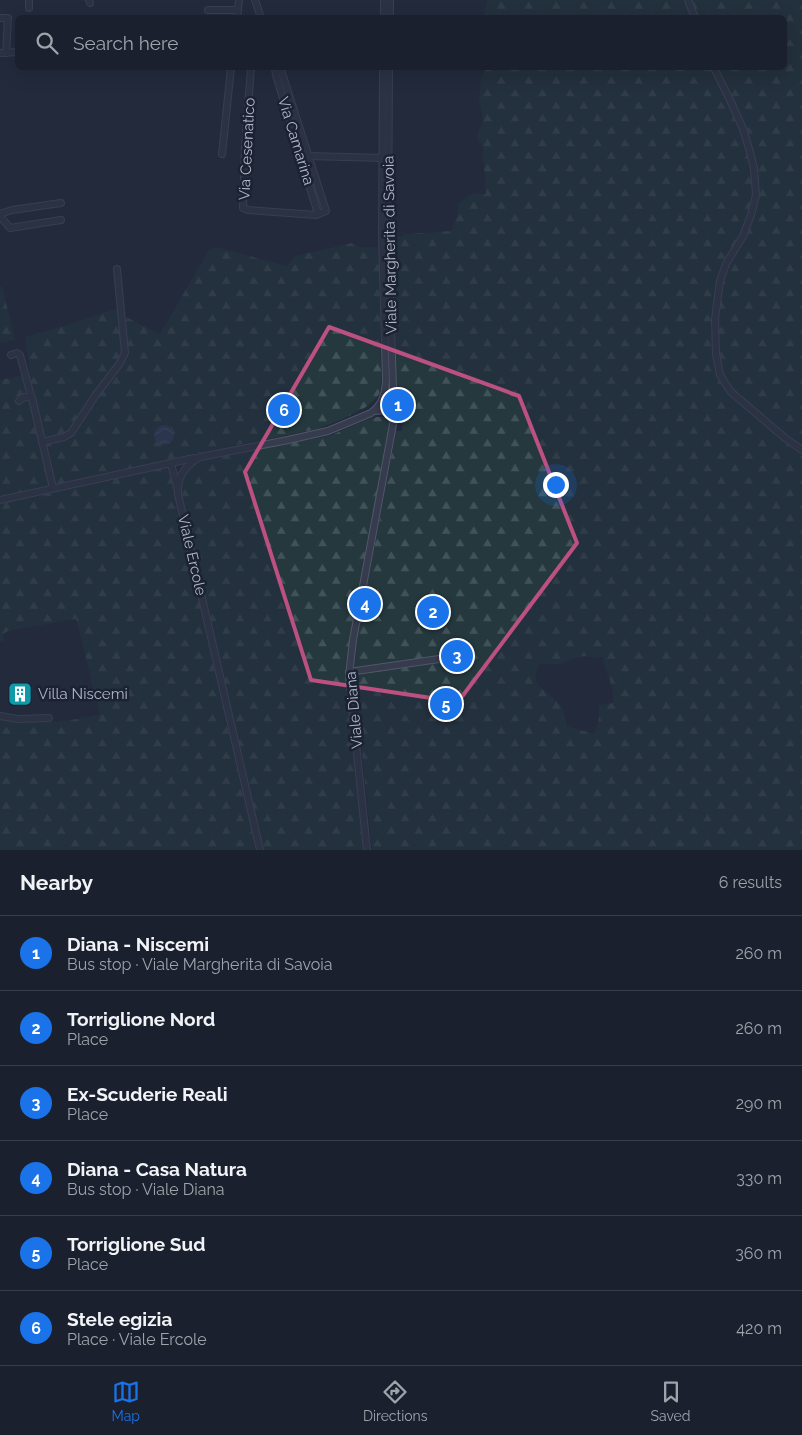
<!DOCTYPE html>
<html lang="en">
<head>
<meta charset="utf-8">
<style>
	:root { --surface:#1a202e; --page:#272d3a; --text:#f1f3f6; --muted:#9fa3aa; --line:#383e4a; --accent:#1a73e8 }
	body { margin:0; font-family:Raleway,sans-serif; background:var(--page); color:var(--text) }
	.you { position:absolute; left:555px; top:484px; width:18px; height:18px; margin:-12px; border:4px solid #fff; border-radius:50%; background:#1a73e8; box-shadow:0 0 0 8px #1a73e833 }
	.badge { display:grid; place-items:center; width:32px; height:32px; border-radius:50%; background:var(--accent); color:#fff; font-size:16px; font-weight:700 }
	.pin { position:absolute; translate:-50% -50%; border:2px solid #fff; box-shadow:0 1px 5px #0006 }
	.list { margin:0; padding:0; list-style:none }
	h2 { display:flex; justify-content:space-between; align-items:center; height:65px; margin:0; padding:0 20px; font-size:21px }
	h2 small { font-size:16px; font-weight:400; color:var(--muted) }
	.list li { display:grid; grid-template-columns:32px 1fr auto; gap:15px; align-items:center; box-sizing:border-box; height:75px; padding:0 20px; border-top:1px solid var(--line) }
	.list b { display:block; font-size:19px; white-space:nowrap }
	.list p { margin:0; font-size:16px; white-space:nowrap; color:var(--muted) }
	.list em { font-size:16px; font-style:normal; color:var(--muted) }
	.icon { flex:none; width:28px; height:28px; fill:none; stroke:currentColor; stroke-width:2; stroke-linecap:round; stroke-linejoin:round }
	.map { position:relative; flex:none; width:802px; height:850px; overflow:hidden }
	.search { position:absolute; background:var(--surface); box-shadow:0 5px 20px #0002; left:15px; right:15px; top:15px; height:55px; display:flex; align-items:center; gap:12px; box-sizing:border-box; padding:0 18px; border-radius:8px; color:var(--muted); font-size:19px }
	.sheet { height:515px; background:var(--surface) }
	nav { display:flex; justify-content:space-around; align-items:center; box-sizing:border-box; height:70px; border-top:1px solid var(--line); background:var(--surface); font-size:14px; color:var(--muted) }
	nav a { display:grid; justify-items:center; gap:2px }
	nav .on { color:var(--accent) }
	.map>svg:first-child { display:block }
	.forest { fill:url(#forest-firs); fill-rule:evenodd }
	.water { fill:url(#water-waves) }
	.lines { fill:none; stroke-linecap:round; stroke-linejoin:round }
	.minor-casing { stroke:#515768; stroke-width:8 }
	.minor { stroke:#363c4d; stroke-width:6 }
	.marked { fill:none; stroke:#bc5081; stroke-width:4; stroke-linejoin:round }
	.labels { text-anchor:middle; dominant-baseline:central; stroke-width:5; stroke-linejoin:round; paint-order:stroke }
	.street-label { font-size:15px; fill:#b1b7c8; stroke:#1b2232 }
	.poi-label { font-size:15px; fill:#b1b7c8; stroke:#1b2232; text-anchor:start }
</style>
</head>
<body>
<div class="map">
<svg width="802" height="850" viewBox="0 0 802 850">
	<defs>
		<pattern id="forest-firs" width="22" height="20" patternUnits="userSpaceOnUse" patternTransform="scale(1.25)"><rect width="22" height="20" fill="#24383e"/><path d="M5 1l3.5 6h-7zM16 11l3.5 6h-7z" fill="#415358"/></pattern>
		<pattern id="water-waves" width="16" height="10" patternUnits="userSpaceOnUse" patternTransform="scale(1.25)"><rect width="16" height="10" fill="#354365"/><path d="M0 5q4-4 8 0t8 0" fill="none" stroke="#505c7a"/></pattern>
	</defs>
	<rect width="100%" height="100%" fill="#222a3d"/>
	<g class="forest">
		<path d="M487,0H802V850H372L354,676L357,641L396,431H402C404,418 403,407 401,394H397L392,237L402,236L405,234L451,231L457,217L458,204L473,193L486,194L484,167L482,159L483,151L482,145L478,140L477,136L483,120L479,99L481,78L486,68H784V18L482,17L485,12V8ZM584,656L597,658L603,657C604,673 615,684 613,703L598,705C601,715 598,725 594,734L567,726C565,720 564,711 561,706C548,689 527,688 540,664H561L572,659Z"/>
		<path d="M352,243L361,247H379L381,380L380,392L377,398L366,407L343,419L317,429L178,457L171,459L168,462L220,695L256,850H0V719C33,724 67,723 100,714L76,619L8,631L3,634L4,641H0V380L30,374L25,337L67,325L115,309L128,318L160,334L209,250L216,247L287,266L295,256Z"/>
		<polygon points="2,286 15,340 0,343 0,287"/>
		<path d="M377,417H385L389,421L390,433L351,639L347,662V676L365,850H262L181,495L182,482L186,473L190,466L202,459L329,436C345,430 360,421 377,417Z"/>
	</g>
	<circle class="water" cx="164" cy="435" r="10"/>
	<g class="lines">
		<g class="minor-casing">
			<g id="minor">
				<polyline points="29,0 29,8"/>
				<polyline points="89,0 90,3"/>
				<polyline points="255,0 261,18"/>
				<polyline points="688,0 695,18"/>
				<polyline points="208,10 237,10"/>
				<polyline points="0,18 8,18 6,53"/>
				<polyline points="237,18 239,0"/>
				<polyline points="384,18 384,0"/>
				<polyline points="390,18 390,0"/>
				<polyline points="0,53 18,52"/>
				<polyline points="251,68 245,147 243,208 248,210 316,215 326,211 282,73 279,68"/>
				<polyline points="275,68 276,75 318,214"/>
				<polyline points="714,68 730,100 743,129 750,152 754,168 756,195 751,215 743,236 726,264 720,281 715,319 716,354 720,375 731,392 785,438 802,450"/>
				<polyline points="222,154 231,68"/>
				<polyline points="305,158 308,156 383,158"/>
				<polyline points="0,214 12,210 61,203"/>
				<polyline points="0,216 10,228 61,220"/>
				<polyline points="11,355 17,353 20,355 31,396"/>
				<polyline points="19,401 22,398 31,396 32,398 53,488"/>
				<polyline points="375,411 385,410 390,414 392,419"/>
				<polyline points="42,442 64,437 71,433 95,396 120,363 125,353 117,269"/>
				<polyline points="171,463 177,488"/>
				<polyline points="0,500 194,458"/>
				<polyline points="349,672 446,658"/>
				<polyline points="0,716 18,719 49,718"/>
				<path d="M260,850L178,494C177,477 185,465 200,457L288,440L328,431L371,413C382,405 385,395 386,381L382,236L383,68"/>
				<polyline points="367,850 349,676 353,640 394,419 388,235 389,68"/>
			</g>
		</g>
		<use href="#minor" class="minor"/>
	</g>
	<path d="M0 0H802V850H0ZM329,327L519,396L577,543L458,702L311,680L245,472Z" fill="#222a3d" fill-opacity=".55" fill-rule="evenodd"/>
	<path class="marked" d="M329,327L519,396L577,543L458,702L311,680L245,472Z"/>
	<defs>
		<g id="building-square" transform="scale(1.25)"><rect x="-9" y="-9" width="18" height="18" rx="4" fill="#0f9aa8" stroke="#1b2232"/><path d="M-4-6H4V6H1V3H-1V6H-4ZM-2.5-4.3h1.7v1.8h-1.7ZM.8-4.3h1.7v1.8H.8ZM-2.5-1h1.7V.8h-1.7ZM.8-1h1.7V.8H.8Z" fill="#fff"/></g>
	</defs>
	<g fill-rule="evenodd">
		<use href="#building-square" x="20" y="694"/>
	</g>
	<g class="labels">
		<g class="street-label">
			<text transform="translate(296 141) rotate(73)">Via Camarina</text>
			<text transform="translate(247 149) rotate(-87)">Via Cesenatico</text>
			<text transform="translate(390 245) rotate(-91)">Viale Margherita di Savoia</text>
			<text transform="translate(192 555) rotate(77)">Viale Ercole</text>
			<text transform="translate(354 710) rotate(-95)">Viale Diana</text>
		</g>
		<g class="poi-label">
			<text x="38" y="694">Villa Niscemi</text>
		</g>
	</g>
</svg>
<div class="you"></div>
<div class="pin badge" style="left:398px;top:405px">1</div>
<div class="pin badge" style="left:433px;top:612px">2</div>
<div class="pin badge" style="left:457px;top:656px">3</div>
<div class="pin badge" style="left:365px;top:604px">4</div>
<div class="pin badge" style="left:446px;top:704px">5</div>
<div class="pin badge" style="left:284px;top:410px">6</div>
<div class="search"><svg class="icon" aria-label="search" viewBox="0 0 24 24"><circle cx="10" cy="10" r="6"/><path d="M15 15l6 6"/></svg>Search here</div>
</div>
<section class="sheet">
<h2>Nearby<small>6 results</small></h2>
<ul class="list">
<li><span class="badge">1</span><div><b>Diana - Niscemi</b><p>Bus stop · Viale Margherita di Savoia</p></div><em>260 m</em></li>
<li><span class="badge">2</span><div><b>Torriglione Nord</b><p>Place</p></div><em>260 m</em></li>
<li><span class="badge">3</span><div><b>Ex-Scuderie Reali</b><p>Place</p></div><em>290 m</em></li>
<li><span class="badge">4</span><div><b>Diana - Casa Natura</b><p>Bus stop · Viale Diana</p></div><em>330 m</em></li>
<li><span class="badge">5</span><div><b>Torriglione Sud</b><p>Place</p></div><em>360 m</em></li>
<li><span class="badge">6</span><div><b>Stele egizia</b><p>Place · Viale Ercole</p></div><em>420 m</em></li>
</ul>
</section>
<nav>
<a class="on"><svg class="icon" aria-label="map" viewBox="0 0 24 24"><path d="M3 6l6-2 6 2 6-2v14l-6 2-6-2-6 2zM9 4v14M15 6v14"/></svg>Map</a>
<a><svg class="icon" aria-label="directions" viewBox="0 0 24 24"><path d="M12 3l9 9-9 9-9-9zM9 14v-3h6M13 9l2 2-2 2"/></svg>Directions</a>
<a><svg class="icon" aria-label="saved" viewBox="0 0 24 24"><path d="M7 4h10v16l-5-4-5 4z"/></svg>Saved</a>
</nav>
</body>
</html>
